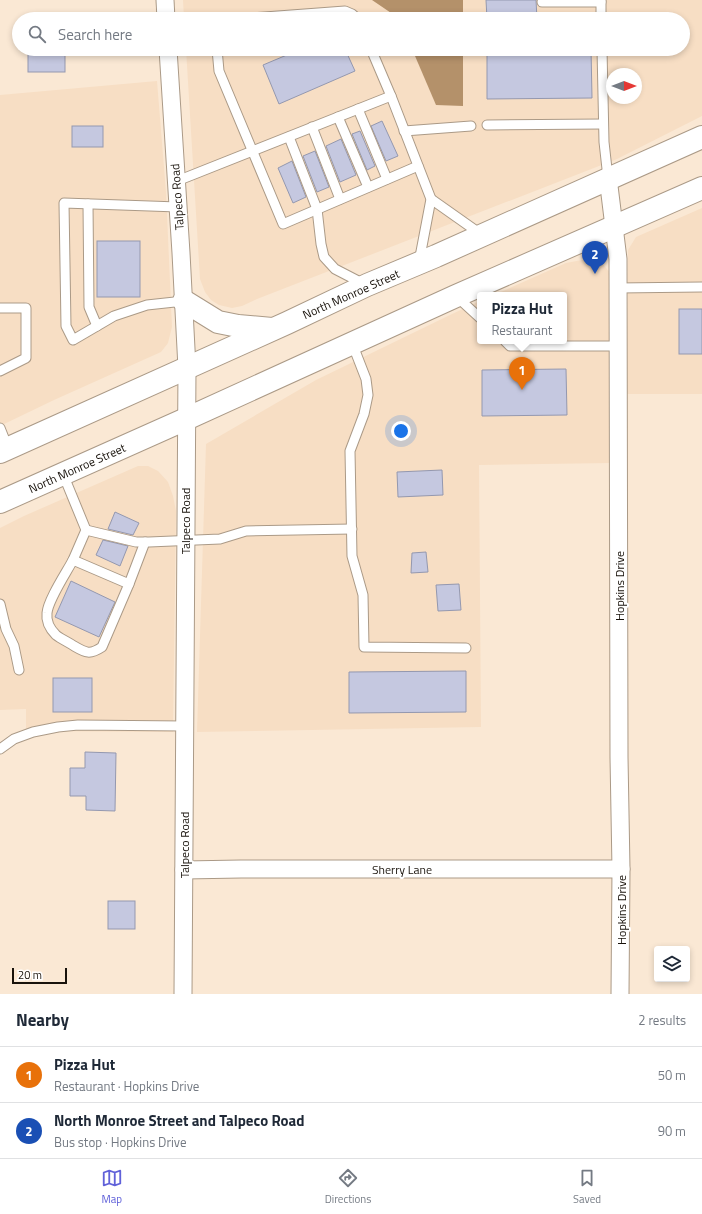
<!DOCTYPE html>
<html lang="en">
<head>
<meta charset="utf-8">
<style>
	:root { --surface:#fff; --page:#f2f2f3; --text:#1f2937; --muted:#747a83; --line:#e0e1e3; --accent:#6061d9 }
	body { margin:0; font-family:"Titillium Web",sans-serif; background:var(--page); color:var(--text) }
	.controls { position:absolute; right:12px; bottom:12px; display:grid; overflow:hidden; border-radius:4px; box-shadow:0 2px 6px #0003 }
	.controls button { width:36px; height:36px; display:grid; place-items:center; padding:0; border:0; border-bottom:1px solid var(--line); background:var(--surface); color:var(--text); font:20px sans-serif }
	.compass { position:absolute; left:606px; top:68px; width:36px; height:36px; border-radius:50%; background:var(--surface); box-shadow:0 2px 6px #0003; rotate:90deg }
	.scale { position:absolute; left:12px; bottom:10px; width:55px; box-sizing:border-box; padding-left:4px; border:2px solid #18120b; border-top:0; font-size:11px; line-height:14px; white-space:nowrap; color:#18120b; -webkit-text-stroke:3px #fff; paint-order:stroke }
	.you { position:absolute; left:401px; top:431px; width:14px; height:14px; margin:-10px; border:3px solid #fff; border-radius:50%; background:#1a73e8; box-shadow:0 0 0 6px #1a73e833 }
	.badge { display:grid; place-items:center; width:26px; height:26px; border-radius:50%; background:var(--accent); color:#fff; font-size:13px; font-weight:700 }
	.pin { position:absolute; translate:-50% -33px; filter:drop-shadow(0 1px 2px #0008) }
	.pin::after { content:''; position:absolute; top:21px; width:14px; height:12px; background:inherit; clip-path:polygon(0 0,100% 0,50% 100%) }
	.popup { position:absolute; left:477px; top:292px; width:90px; height:52px; box-sizing:border-box; display:grid; place-content:center; border-radius:4px; background:var(--surface); filter:drop-shadow(0 1px 3px #0005); font-size:13px; white-space:nowrap; color:var(--muted) }
	.popup b { font-size:15px; color:var(--text) }
	.popup::after { content:''; position:absolute; left:50%; top:100%; margin-left:-8px; border:8px solid transparent; border-top-color:var(--surface) }
	.list { margin:0; padding:0; list-style:none }
	h2 { display:flex; justify-content:space-between; align-items:center; height:52px; margin:0; padding:0 16px; font-size:17px }
	h2 small { font-size:13px; font-weight:400; color:var(--muted) }
	.list li { display:grid; grid-template-columns:26px 1fr auto; gap:12px; align-items:center; box-sizing:border-box; height:56px; padding:0 16px; border-top:1px solid var(--line) }
	.list b { display:block; font-size:15px; white-space:nowrap }
	.list p { margin:0; font-size:13px; white-space:nowrap; color:var(--muted) }
	.list em { font-size:13px; font-style:normal; color:var(--muted) }
	.icon { flex:none; width:22px; height:22px; fill:none; stroke:currentColor; stroke-width:2; stroke-linecap:round; stroke-linejoin:round }
	.map { position:relative; flex:none; width:702px; height:994px; overflow:hidden }
	.search { position:absolute; background:var(--surface); box-shadow:0 2px 6px #0003; left:12px; right:12px; top:12px; height:44px; display:flex; align-items:center; gap:10px; box-sizing:border-box; padding:0 14px; border-radius:22px; color:var(--muted); font-size:15px }
	.sheet { height:164px; background:var(--surface) }
	nav { display:flex; justify-content:space-around; align-items:center; box-sizing:border-box; height:56px; border-top:1px solid var(--line); background:var(--surface); font-size:11px; color:var(--muted) }
	nav a { display:grid; justify-items:center; gap:2px }
	nav .on { color:var(--accent) }
	.map>svg:first-child { display:block }
	.built { fill:#f7dec4; fill-rule:evenodd }
	.water { fill:#b4916a }
	.building { fill:#c5c8e0; stroke:#9498af }
	.lines { fill:none; stroke-linecap:round; stroke-linejoin:round }
	.lane-casing { stroke:#ab9a87; stroke-width:11 }
	.street-casing { stroke:#ab9a87; stroke-width:19 }
	.highway-casing { stroke:#ab9a87; stroke-width:24 }
	.lane { stroke:#fff; stroke-width:9 }
	.street { stroke:#fff; stroke-width:17 }
	.highway { stroke:#fff; stroke-width:22 }
	.labels { text-anchor:middle; dominant-baseline:central; stroke-width:4; stroke-linejoin:round; paint-order:stroke }
	.street-label { font-size:12px; fill:#18120b; stroke:#fff }
</style>
</head>
<body>
<div class="map">
<svg width="702" height="994" viewBox="0 0 702 994">
	<rect width="100%" height="100%" fill="#fae8d4"/>
	<g class="built">
		<path d="M183,0H702V116L617,159L257,299L242,306L232,308L219,305L211,300L205,292L200,279L186,49H683V19H184ZM612,74H636V98H612Z"/>
		<polygon points="157,81 166,192 172,327 168,343 161,352 54,400 0,426 0,95"/>
		<polygon points="702,208 702,394 627,394 628,250 636,237"/>
		<polygon points="582,260 592,260 602,263 611,274 612,463 479,465 481,727 197,732 206,444 316,380 450,315 480,301 480,341 564,341 564,295 494,295 566,263"/>
		<polygon points="138,466 148,466 158,471 168,482 173,496 176,511 173,732 26,731 26,709 0,710 0,528 24,516"/>
	</g>
	<g class="water">
		<polygon points="372,0 463,0 463,19 398,19 397,17"/>
		<polygon points="412,49 463,49 463,106 436,105"/>
	</g>
	<g class="building">
		<polygon points="486,0 536,0 537,19 487,19"/>
		<rect x="28" y="49" width="37" height="23"/>
		<polygon points="301,49 345,49 355,71 279,104 263,65"/>
		<polygon points="487,49 591,49 592,98 487,99"/>
		<polygon points="382,121 398,156 386,161 371,126"/>
		<rect x="72" y="126" width="31" height="21"/>
		<polygon points="360,131 375,166 367,170 352,134"/>
		<polygon points="341,139 356,175 340,182 326,146"/>
		<polygon points="315,151 329,187 317,192 303,156"/>
		<polygon points="292,161 306,197 293,203 278,168"/>
		<rect x="97" y="241" width="43" height="56"/>
		<rect x="679" y="309" width="23" height="45"/>
		<polygon points="566,369 567,415 482,416 482,370"/>
		<polygon points="442,470 443,495 398,497 397,472"/>
		<polygon points="115,512 139,523 133,535 108,529"/>
		<polygon points="103,540 128,546 120,566 96,555"/>
		<polygon points="426,552 428,572 411,573 412,553"/>
		<polygon points="71,581 115,602 99,637 55,617"/>
		<polygon points="459,584 461,610 438,611 436,585"/>
		<polygon points="466,671 466,712 349,713 349,672"/>
		<rect x="53" y="678" width="39" height="34"/>
		<polygon points="85,752 116,753 115,811 86,810 86,796 70,796 70,768 85,768"/>
		<rect x="108" y="901" width="27" height="28"/>
	</g>
	<g class="lines">
		<g class="lane-casing">
			<g id="lane">
				<polyline points="601,0 601,19"/>
				<polyline points="542,2 601,2"/>
				<polyline points="237,19 345,11 352,14 358,19"/>
				<polyline points="217,49 219,71 283,224 418,166"/>
				<polyline points="371,49 391,96 431,199 419,262"/>
				<polyline points="602,49 604,142 608,178"/>
				<polyline points="358,109 387,179"/>
				<polyline points="338,117 368,187"/>
				<polyline points="487,125 603,124"/>
				<polyline points="312,127 340,199"/>
				<polyline points="404,131 471,126"/>
				<polyline points="289,137 317,209 321,244 324,257 335,269 364,284"/>
				<polyline points="177,181 391,96"/>
				<polyline points="431,199 482,235"/>
				<polyline points="88,204 89,307 97,326"/>
				<polyline points="178,207 64,203 66,326 73,340 114,316 147,305 184,301"/>
				<polyline points="618,288 702,287"/>
				<polyline points="456,296 480,318"/>
				<polyline points="0,308 26,308 26,358 0,371"/>
				<polyline points="505,341 510,346 618,346"/>
				<polyline points="352,343 366,379 368,395 364,414 350,451 352,556 363,595 364,647 466,648"/>
				<polyline points="0,428 8,448"/>
				<polyline points="63,474 86,530 73,560 129,584 145,542"/>
				<polyline points="86,530 136,542 149,542 220,539 246,531 352,529"/>
				<path d="M73,560C66,573 48,600 47,613C46,621 50,629 56,635C61,639 68,642 74,646C86,653 90,655 102,647L129,584"/>
				<polyline points="0,604 6,629 14,646 19,670"/>
				<polyline points="0,749 14,739 33,732 58,727 78,725 184,726"/>
			</g>
		</g>
		<g class="street-casing">
			<g id="street">
				<polyline points="165,0 166,19"/>
				<polyline points="168,49 181,253 187,368 183,994"/>
				<polyline points="608,178 618,259 619,757 621,869 620,994"/>
				<polyline points="184,870 241,869 621,869"/>
			</g>
		</g>
		<g class="highway-casing">
			<g id="highway">
				<polyline points="184,301 218,322 238,326 272,329"/>
				<polyline points="0,452 287,323 367,285 436,256 702,137"/>
				<polyline points="0,502 186,419 456,296 702,188"/>
			</g>
		</g>
		<use href="#lane" class="lane"/>
		<use href="#street" class="street"/>
		<use href="#highway" class="highway"/>
	</g>
	<g class="labels">
		<g class="street-label">
			<text transform="translate(177 197) rotate(-94)">Talpeco Road</text>
			<text transform="translate(351 294) rotate(-24)">North Monroe Street</text>
			<text transform="translate(77 468) rotate(-24)">North Monroe Street</text>
			<text transform="translate(185 521) rotate(-90)">Talpeco Road</text>
			<text transform="translate(619 586) rotate(-90)">Hopkins Drive</text>
			<text transform="translate(184 845) rotate(-90)">Talpeco Road</text>
			<text x="402" y="869">Sherry Lane</text>
			<text transform="translate(621 910) rotate(-90)">Hopkins Drive</text>
		</g>
	</g>
</svg>
<div class="controls">
<button><svg class="icon" aria-label="layers" viewBox="0 0 24 24"><path d="M12 4l9 5-9 5-9-5zM3 14l9 5 9-5"/></svg></button>
</div>
<svg class="compass" viewBox="-18 -18 36 36"><path d="M0-13l5 13h-10z" fill="#e53935"/><path d="M0 13l5-13h-10z" fill="#747a83"/></svg>
<div class="scale">20 m</div>
<div class="you"></div>
<div class="pin badge" style="left:522px;top:390px;background:#e8710a">1</div>
<div class="popup"><b>Pizza Hut</b>Restaurant</div>
<div class="pin badge" style="left:595px;top:274px;background:#1a4fb4">2</div>
<div class="search"><svg class="icon" aria-label="search" viewBox="0 0 24 24"><circle cx="10" cy="10" r="6"/><path d="M15 15l6 6"/></svg>Search here</div>
</div>
<section class="sheet">
<h2>Nearby<small>2 results</small></h2>
<ul class="list">
<li><span class="badge" style="background:#e8710a">1</span><div><b>Pizza Hut</b><p>Restaurant · Hopkins Drive</p></div><em>50 m</em></li>
<li><span class="badge" style="background:#1a4fb4">2</span><div><b>North Monroe Street and Talpeco Road</b><p>Bus stop · Hopkins Drive</p></div><em>90 m</em></li>
</ul>
</section>
<nav>
<a class="on"><svg class="icon" aria-label="map" viewBox="0 0 24 24"><path d="M3 6l6-2 6 2 6-2v14l-6 2-6-2-6 2zM9 4v14M15 6v14"/></svg>Map</a>
<a><svg class="icon" aria-label="directions" viewBox="0 0 24 24"><path d="M12 3l9 9-9 9-9-9zM9 14v-3h6M13 9l2 2-2 2"/></svg>Directions</a>
<a><svg class="icon" aria-label="saved" viewBox="0 0 24 24"><path d="M7 4h10v16l-5-4-5 4z"/></svg>Saved</a>
</nav>
</body>
</html>
